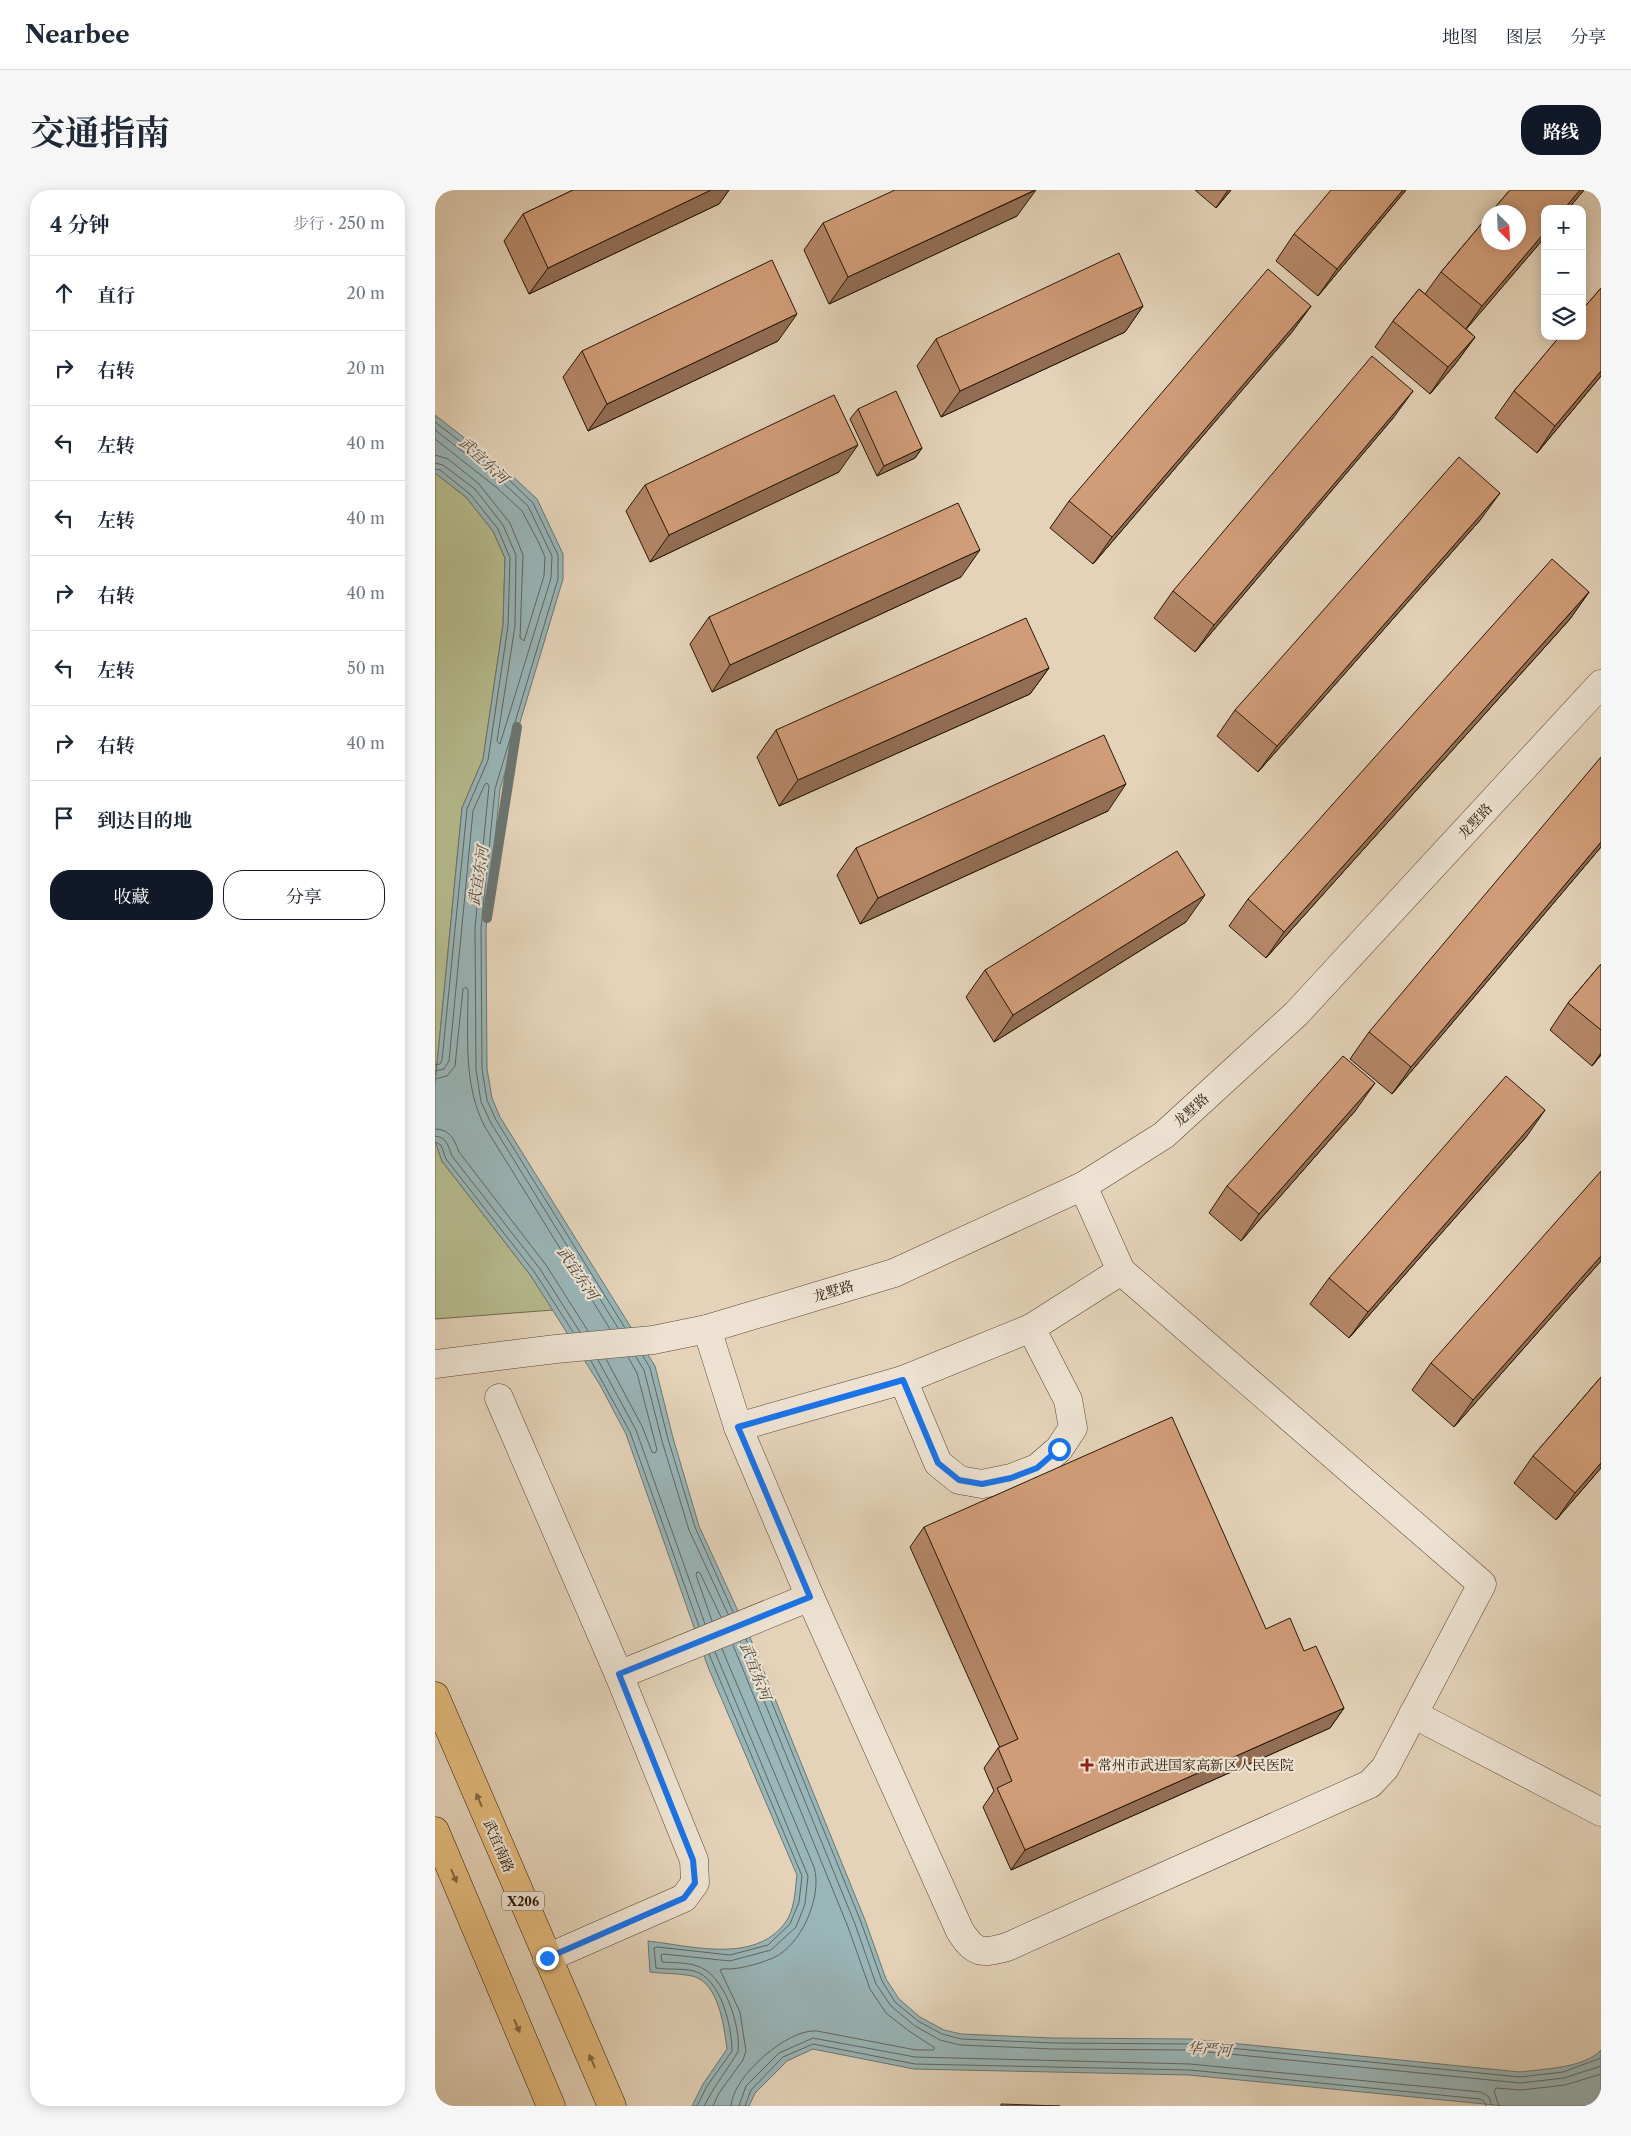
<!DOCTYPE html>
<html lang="zh">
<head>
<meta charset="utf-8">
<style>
	:root { --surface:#fff; --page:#f6f6f7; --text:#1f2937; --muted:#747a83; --line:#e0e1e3; --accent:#111827 }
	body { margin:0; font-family:"Libre Caslon Text","Noto Serif SC",serif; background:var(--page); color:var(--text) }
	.controls { position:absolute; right:15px; top:15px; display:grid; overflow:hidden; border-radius:10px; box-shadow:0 2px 12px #0003 }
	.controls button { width:45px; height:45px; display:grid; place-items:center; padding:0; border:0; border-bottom:1px solid var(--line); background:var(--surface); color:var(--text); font:25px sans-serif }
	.compass { position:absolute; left:1046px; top:15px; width:45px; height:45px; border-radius:50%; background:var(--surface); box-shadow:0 2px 12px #0003; rotate:156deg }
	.stop { position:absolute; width:15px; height:15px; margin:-11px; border:4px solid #1a73e8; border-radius:50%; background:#fff }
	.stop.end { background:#1a73e8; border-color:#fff; box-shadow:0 1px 5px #0008 }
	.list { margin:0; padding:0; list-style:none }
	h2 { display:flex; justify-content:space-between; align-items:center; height:65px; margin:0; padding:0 20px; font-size:21px }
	h2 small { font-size:16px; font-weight:400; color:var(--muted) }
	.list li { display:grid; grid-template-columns:32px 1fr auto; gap:15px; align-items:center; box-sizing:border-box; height:75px; padding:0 20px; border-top:1px solid var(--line) }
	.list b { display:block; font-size:19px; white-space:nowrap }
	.list em { font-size:16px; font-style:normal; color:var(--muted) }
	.actions { display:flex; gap:10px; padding:15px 20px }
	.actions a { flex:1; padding:11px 0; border:1px solid var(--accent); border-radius:20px; text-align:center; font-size:18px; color:var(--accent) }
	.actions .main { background:var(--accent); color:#fff }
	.icon { flex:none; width:28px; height:28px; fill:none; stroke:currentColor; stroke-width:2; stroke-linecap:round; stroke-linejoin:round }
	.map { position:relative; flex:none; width:1166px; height:1916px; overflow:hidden; border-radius:20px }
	header { display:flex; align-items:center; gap:30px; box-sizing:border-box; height:70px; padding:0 25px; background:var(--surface); border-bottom:1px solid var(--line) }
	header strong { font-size:24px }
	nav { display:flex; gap:28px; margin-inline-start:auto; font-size:18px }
	.intro { display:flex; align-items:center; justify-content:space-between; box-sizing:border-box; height:120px; padding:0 30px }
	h1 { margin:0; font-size:35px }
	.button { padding:12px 22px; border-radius:20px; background:var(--accent); color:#fff; font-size:18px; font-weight:700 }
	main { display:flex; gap:30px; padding:0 30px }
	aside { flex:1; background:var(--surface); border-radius:20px; box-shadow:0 2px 12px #0003 }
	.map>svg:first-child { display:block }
	.green { fill:#b6bc8e; stroke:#6e6a4a }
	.water { fill:#99b6b9; stroke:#6b7671 }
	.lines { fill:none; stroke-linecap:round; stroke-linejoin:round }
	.shore { stroke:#60665f; stroke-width:1 }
	.stream { stroke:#6b7671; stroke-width:10 }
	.minor-casing { stroke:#564632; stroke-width:29 }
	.major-casing { stroke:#261705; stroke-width:29 }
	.minor { stroke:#ede2d2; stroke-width:28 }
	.major { stroke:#e2ba7c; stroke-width:28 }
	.wall { fill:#b48768; stroke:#261705 }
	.shaded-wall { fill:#926e55; stroke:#261705 }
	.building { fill:#d19d79; stroke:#261705 }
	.oneway { fill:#846840 }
	.route { stroke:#1a73e8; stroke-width:6 }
	.poi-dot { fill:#8f2418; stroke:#ede2d2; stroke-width:2 }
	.labels { text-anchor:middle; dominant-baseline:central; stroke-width:4.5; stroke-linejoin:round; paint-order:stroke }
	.shield { fill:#ede2d2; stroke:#625442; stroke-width:1 }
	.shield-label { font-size:12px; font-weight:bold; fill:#261705 }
	.street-label { font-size:14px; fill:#261705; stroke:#ede2d2 }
	.poi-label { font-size:14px; fill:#261705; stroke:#ede2d2; text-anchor:start }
	.water-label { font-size:15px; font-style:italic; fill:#48473b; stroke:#ede2d2 }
</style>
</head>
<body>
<header>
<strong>Nearbee</strong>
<nav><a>地图</a><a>图层</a><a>分享</a></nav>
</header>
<div class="intro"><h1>交通指南</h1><a class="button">路线</a></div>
<main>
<aside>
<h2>4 分钟<small>步行 · 250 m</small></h2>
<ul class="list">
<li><svg class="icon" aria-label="ahead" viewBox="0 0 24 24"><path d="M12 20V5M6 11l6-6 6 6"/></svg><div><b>直行</b></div><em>20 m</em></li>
<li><svg class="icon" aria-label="right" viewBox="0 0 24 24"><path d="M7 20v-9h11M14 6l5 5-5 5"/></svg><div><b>右转</b></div><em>20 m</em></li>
<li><svg class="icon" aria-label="left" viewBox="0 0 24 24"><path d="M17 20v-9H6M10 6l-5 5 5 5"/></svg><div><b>左转</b></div><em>40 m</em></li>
<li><svg class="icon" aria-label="left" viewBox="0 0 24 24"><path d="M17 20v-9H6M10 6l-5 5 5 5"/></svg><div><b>左转</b></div><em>40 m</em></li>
<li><svg class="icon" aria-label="right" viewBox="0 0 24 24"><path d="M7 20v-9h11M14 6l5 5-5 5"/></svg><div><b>右转</b></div><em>40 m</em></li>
<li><svg class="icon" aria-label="left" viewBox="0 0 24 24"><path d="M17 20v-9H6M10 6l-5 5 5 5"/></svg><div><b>左转</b></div><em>50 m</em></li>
<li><svg class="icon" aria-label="right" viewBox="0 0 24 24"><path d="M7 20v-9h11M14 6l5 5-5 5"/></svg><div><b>右转</b></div><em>40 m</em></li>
<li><svg class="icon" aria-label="arrive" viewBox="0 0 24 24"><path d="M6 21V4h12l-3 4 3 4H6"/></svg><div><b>到达目的地</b></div></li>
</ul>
<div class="actions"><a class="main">收藏</a><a>分享</a></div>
</aside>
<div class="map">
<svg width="1166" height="1916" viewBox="0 0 1166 1916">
	<rect width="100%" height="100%" fill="#e4d3b9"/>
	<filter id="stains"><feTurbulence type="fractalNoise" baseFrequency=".004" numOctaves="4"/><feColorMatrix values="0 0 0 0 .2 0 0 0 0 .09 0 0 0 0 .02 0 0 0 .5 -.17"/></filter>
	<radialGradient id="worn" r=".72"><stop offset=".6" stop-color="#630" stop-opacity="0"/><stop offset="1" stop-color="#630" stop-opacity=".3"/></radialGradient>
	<g class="green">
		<polygon points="0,283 31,307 58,341 70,368 68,435 48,569 27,618 0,895"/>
		<polygon points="0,951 7,971 96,1086 118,1120 0,1129"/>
	</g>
	<path class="water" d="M0,225L73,282L102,309L128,364V389L65,599L51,738L52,879L57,908L65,927L220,1176L238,1248L264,1336L314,1445L430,1730L451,1789L464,1809L485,1827L509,1840L526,1844L618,1848L755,1849L1085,1882C1108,1879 1150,1878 1166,1860V1916H1070L754,1885L479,1879L378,1859L352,1871L320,1903L314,1916H257L268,1894L292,1859C289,1837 284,1792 257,1786C244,1783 229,1784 215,1782L213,1751C257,1756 319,1774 350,1733C360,1720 360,1700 362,1685L273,1477L191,1244L165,1195L96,1086L7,971L0,951V895L27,618L48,569L68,435L70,368L58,341L31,307L0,283Z"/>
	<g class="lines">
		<g class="shore">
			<polyline points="0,232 70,286 98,313 123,365 123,389 60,599 46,738 47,879 52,910 61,930 190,1138"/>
			<polyline points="0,240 66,291 93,316 117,366 116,388 65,554 62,551 80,436 81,365 68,335 40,299 8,275 0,273"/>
			<polyline points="0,249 61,297 87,321 103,351 110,367 109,386 89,451 85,448 88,365 75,333 43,293 13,269 0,265"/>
			<polyline points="0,279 5,280 35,304 63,339 75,368 73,436 53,570 32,619 7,870 5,874 0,875"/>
			<polyline points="0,881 9,879 14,871 38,621 50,594 52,593 54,596 40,738 41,879 46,912 56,933 183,1138"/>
			<path d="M0,889L12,886L20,876L28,799L31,797L33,800C33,846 28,895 50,937L175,1139"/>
			<path d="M0,939C15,939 19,949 24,962L111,1075L153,1141"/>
			<path d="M0,946C12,947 13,956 17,966L105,1079L145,1142"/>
			<polyline points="0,952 6,955 11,969 100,1083 138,1142"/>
			<polyline points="208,1166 215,1178 233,1249 260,1337 298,1422"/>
			<polyline points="201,1167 209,1180 227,1251 254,1340 293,1424"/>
			<polyline points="171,1169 207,1236 217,1262 220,1263 222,1260 202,1183 193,1167"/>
			<polyline points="163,1170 201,1240 270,1434"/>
			<polyline points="156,1171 195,1242 264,1436"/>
			<polyline points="277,1431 261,1385 262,1382 265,1383 286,1427"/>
			<polyline points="311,1449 426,1732 447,1791 460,1812 483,1831 507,1844 526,1849 618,1853 755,1854 1085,1887 1128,1882 1166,1868"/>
			<polyline points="305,1452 420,1734 441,1794 456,1816 480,1836 505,1850 525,1855 618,1859 754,1860 1085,1893 1129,1888 1166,1876"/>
			<path d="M262,1916L272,1896L297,1861C297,1837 286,1788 259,1781C247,1778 233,1780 221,1778L219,1758L222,1757L295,1765L333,1755L355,1734L364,1712L367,1686L274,1464"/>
			<path d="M269,1916L278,1900L303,1862C306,1837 290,1784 262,1776C251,1772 238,1773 227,1772L226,1765L228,1764L295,1771L336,1760L361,1737L370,1714L373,1686L280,1462"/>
			<path d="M278,1916L284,1903L308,1870L311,1861L305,1822L285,1780C289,1778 292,1779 296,1779C309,1778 326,1773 338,1768C366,1756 388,1706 379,1677L287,1459"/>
			<path d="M296,1916C297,1887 353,1838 382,1841L481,1860H498L500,1858L474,1841L451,1823L435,1799L413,1737L298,1455"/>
			<polyline points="304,1916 311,1896 344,1863 378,1848 480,1867 755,1874 1046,1902 1054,1907 1057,1916"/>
			<polyline points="310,1916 316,1900 348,1867 378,1854 480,1874 755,1880 1045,1909 1049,1911 1051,1916"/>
			<polyline points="1064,1916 1059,1901 1061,1898 1086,1900 1130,1895 1166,1884"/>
		</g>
		<polyline class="stream" points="52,728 82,537"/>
		<g class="minor-casing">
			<g id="minor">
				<path d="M272,1139L303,1237L375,1407L525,1741C540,1764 546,1764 572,1757L935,1594L950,1578L1047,1394L686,1081L648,996"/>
				<polyline points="0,1174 121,1159 218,1150 272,1139 459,1083 648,996 729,945 861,824 1166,494"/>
				<polyline points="468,1190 503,1273 524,1290 547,1294 576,1288 602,1278 624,1259 638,1238 633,1210 596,1138"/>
				<polyline points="64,1208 184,1485 259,1670 260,1693 249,1708 112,1768"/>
				<polyline points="303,1237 468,1190 596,1138 686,1081"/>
				<polyline points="184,1485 375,1407"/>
				<polyline points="978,1524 1166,1622"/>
			</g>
		</g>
		<g class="major-casing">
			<g id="major">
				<polyline points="0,1506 177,1916"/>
				<polyline points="0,1641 116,1916"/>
			</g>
		</g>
		<use href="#minor" class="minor"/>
		<use href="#major" class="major"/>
	</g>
	<g class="wall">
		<polygon points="138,0 294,0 284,14 94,104 69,51 88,24"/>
		<polygon points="760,0 796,0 781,18"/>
		<polygon points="971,0 883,106 841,71 859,44"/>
		<polygon points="1075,0 1149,0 1133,19 1110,19 1110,47 1031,139 1040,147 1021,173 995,204 940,157 958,131 984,99 990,104 1006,82 1054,25 1054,52 1084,52 1084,22 1056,22"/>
		<polygon points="582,26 394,114 369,60 388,33"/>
		<polygon points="1166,98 1166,186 1102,263 1060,228 1079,201"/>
		<polygon points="708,116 690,142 506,227 482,176 501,149"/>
		<polygon points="876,116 857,142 658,374 615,338 634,311"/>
		<polygon points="343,151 153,241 128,187 147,161"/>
		<polygon points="423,219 487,258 480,268 442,286 415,229"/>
		<polygon points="959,227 760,462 719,428 738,401"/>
		<polygon points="404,282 215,372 191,321 210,295"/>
		<polygon points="1046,329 823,582 782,546 800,520"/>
		<polygon points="526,387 277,502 255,454 274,427"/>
		<polygon points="1154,402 1135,429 831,768 794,736 813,709"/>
		<polygon points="614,478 595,504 344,616 322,567 341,540"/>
		<polygon points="673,621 425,734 402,685 421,658"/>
		<polygon points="1166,657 957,904 915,869 934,842"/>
		<polygon points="751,732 559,852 531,807 550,780"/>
		<polygon points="1166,774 1166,865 1157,876 1115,840 1133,813"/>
		<polygon points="921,920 806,1051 774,1023 792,996"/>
		<polygon points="1092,946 914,1148 875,1114 894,1088"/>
		<polygon points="1166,1071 1019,1237 977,1200 996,1173"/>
		<polygon points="1166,1187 1166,1278 1121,1330 1079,1293 1098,1266"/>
		<polygon points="489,1337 831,1439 869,1461 909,1518 895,1538 576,1680 548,1617 559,1601 549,1578 563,1558 565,1558 475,1357"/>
	</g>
	<g class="shaded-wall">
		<polygon points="276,0 294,0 284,14 94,104 113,78"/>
		<polygon points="601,0 582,26 394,114 413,87"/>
		<polygon points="793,0 796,0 781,18"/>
		<polygon points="968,0 971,0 883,106 902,79"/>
		<polygon points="1145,0 1149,0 1133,19 1129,19"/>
		<polygon points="1110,42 1110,47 1028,143 1047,116"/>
		<polygon points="708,116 690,142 506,227 525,201"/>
		<polygon points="876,116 857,142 658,374 677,347"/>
		<polygon points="362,124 343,151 153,241 172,214"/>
		<polygon points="1040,147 1021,173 995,204 1013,177"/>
		<polygon points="1166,181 1166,186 1102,263 1120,236"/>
		<polygon points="978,201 959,227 760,462 779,435"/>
		<polygon points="423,255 404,282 215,372 234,345"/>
		<polygon points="487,258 480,268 442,286 449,276"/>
		<polygon points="1065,303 1046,329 823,582 842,556"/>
		<polygon points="545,360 526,387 277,502 295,475"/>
		<polygon points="1154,402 1135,429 831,768 849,742"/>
		<polygon points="614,478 595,504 344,616 363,590"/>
		<polygon points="691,594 673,621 425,734 443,708"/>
		<polygon points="1166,652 1166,657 957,904 976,877"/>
		<polygon points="770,705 751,732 559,852 578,825"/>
		<polygon points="1166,863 1166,865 1157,876"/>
		<polygon points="940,893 921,920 806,1051 824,1024"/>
		<polygon points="1110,920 1092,946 914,1148 933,1122"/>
		<polygon points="1166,1066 1166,1071 1019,1237 1038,1210"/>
		<polygon points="1166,1273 1166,1278 1121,1330 1140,1303"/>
		<polygon points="909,1518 895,1538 576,1680 590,1660"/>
	</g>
	<g class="building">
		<polygon points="138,0 276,0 113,78 88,24"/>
		<polygon points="460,0 600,0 413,87 388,33"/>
		<polygon points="896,0 968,0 902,79 859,44"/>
		<polygon points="1075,0 1145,0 1129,19 1110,19 1110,42 1047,116 1006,82 1054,25 1054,52 1084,52 1084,22 1056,22"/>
		<polygon points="684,63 708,116 525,201 501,149"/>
		<polygon points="337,70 362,124 172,214 147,161"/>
		<polygon points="833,79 876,116 677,347 634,311"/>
		<polygon points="1166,98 1166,181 1120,236 1079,201 1125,146 1147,146 1147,120"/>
		<polygon points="984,99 1040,147 1013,177 958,131"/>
		<polygon points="937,166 978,201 779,435 738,401"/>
		<polygon points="461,201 487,258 449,276 423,219"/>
		<polygon points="399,205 423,255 234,345 210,295"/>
		<polygon points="1024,267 1065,303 842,556 800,520"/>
		<polygon points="523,313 545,360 295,475 274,427"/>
		<polygon points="1117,369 1154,402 849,742 813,709"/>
		<polygon points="591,428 614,478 363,590 341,540"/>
		<polygon points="669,545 691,594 443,708 421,658"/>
		<polygon points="1166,567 1166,652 976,877 934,842"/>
		<polygon points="742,661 770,705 578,825 550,780"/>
		<polygon points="1166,774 1166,840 1133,813"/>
		<polygon points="908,866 940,893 824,1024 792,996"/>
		<polygon points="1071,886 1110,920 933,1122 894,1088"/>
		<polygon points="1166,981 1166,1066 1038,1210 996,1173"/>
		<polygon points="1166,1187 1166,1273 1140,1303 1098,1266"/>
		<polygon points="737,1227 831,1439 855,1428 869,1461 881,1456 909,1518 590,1660 562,1598 577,1591 563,1558 583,1549 489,1337"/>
		<polygon points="566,1914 625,1916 566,1916"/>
	</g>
	<defs><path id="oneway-solid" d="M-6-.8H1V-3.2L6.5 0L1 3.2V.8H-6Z" transform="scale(1.25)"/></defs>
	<g class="oneway">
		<use href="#oneway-solid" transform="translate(44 1610) rotate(-113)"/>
		<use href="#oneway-solid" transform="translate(19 1686) rotate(67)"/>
		<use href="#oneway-solid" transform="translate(82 1836) rotate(67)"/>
		<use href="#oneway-solid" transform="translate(157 1871) rotate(-114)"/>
	</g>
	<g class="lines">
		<polyline class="route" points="112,1768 249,1708 260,1693 258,1670 184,1484 375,1407 303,1237 468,1190 503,1273 524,1290 547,1294 576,1288 602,1278 624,1259"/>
	</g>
	<path class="poi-dot" d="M649.5 1567.5h5v5h5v5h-5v5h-5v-5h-5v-5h5z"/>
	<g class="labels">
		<rect class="shield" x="67" y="1701.5" width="42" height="19" rx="4"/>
		<g class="shield-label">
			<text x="88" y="1711">X206</text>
		</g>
		<g class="street-label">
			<text transform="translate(1040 631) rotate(-47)">龙墅路</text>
			<text transform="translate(756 920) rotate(-42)">龙墅路</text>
			<text transform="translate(398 1101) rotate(-17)">龙墅路</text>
			<text transform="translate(64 1656) rotate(67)">武宜南路</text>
		</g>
		<g class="poi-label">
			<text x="663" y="1575">常州市武进国家高新区人民医院</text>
		</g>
		<g class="water-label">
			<text transform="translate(49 270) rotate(43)">武宜东河</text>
			<text transform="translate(43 686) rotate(-81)">武宜东河</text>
			<text transform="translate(143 1083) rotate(56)">武宜东河</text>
			<text transform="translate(321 1481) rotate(69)">武宜东河</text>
			<text transform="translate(774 1859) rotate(4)">华严河</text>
		</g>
	</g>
	<rect width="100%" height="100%" filter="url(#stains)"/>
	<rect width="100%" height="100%" fill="url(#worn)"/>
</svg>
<div class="controls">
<button>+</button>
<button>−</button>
<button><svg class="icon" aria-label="layers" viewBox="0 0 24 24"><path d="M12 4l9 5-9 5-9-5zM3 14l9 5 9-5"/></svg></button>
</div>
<svg class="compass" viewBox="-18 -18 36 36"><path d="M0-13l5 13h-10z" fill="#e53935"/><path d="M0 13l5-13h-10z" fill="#747a83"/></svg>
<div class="stop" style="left:624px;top:1259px"></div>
<div class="stop end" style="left:112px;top:1768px"></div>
</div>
</main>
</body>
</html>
